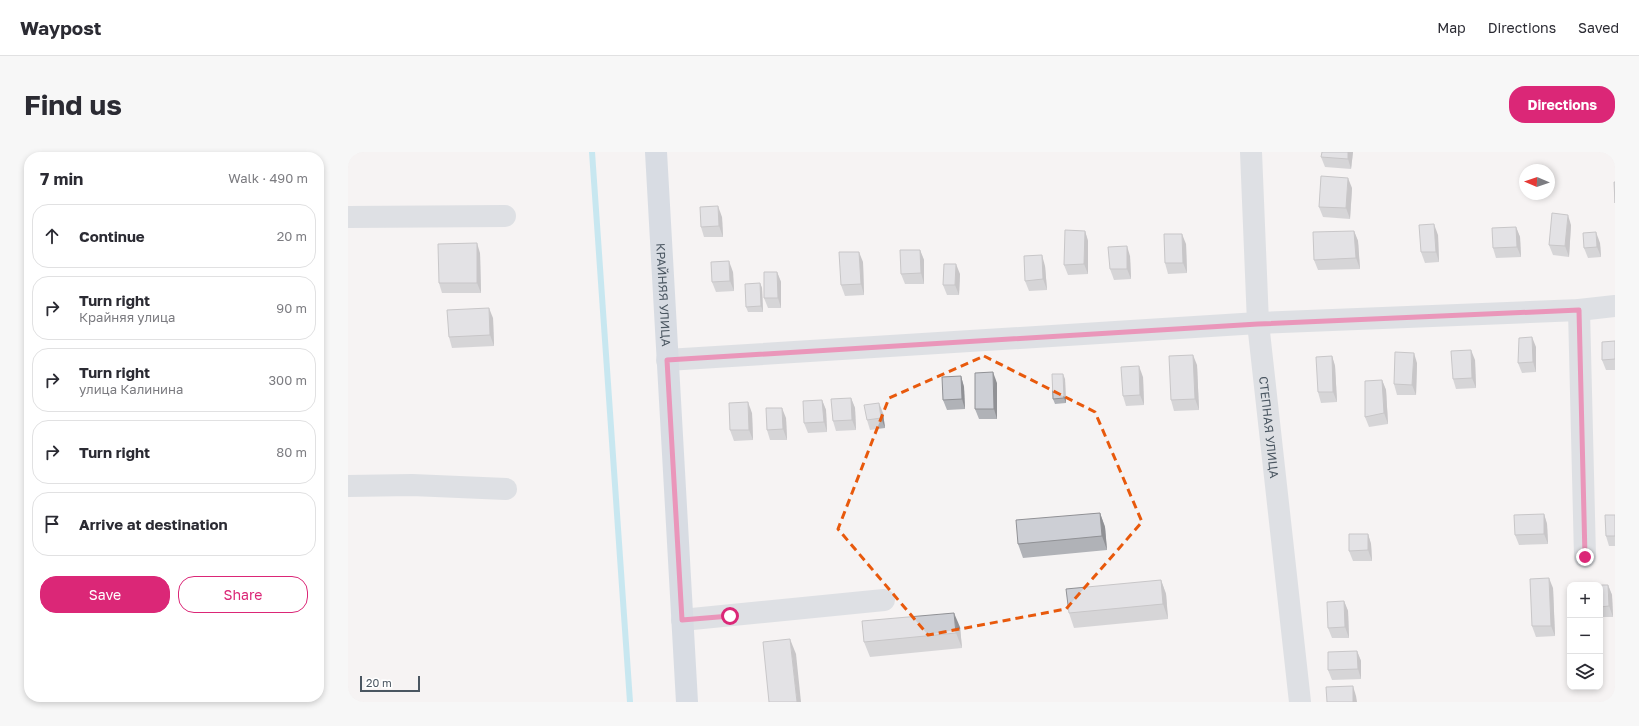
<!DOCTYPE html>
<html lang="en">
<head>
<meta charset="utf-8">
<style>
	:root { --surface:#fff; --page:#f7f7f7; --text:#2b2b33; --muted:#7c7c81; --line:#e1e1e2; --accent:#db2777 }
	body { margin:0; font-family:"Golos Text",sans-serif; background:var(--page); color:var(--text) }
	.controls { position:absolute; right:12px; bottom:12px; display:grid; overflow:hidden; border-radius:8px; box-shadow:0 2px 6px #0003 }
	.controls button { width:36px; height:36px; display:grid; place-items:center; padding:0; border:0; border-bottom:1px solid var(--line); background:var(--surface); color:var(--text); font:20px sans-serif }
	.compass { position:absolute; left:1171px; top:12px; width:36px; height:36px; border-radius:50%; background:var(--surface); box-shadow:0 2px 6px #0003; rotate:272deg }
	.scale { position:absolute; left:12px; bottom:10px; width:60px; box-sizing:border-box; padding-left:4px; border:2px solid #4a5661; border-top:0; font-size:11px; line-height:14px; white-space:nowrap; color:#4a5661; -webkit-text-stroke:3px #fff; paint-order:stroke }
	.stop { position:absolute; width:12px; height:12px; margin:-9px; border:3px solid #db2777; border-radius:50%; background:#fff }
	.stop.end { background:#db2777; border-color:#fff; box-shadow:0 1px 4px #0008 }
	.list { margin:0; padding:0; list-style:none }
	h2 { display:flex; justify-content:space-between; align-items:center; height:52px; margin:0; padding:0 16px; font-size:17px }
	h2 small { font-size:13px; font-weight:400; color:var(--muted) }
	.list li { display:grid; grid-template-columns:26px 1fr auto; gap:12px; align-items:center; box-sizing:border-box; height:64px; margin:0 8px 8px; padding:0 8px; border:1px solid var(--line); border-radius:16px }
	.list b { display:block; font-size:15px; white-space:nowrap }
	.list p { margin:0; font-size:13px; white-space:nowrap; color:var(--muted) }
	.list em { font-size:13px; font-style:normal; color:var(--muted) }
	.actions { display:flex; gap:8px; padding:12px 16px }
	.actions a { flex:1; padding:9px 0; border:1px solid var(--accent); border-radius:16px; text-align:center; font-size:14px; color:var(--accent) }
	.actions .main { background:var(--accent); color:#fff }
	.icon { flex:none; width:22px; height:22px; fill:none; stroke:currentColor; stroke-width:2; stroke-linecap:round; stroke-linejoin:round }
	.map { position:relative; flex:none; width:1267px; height:550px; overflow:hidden; border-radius:16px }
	header { display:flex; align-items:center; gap:24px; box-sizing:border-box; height:56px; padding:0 20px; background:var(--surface); border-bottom:1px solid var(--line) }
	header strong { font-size:19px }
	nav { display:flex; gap:22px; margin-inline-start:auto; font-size:14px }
	.intro { display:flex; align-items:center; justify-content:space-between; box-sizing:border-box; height:96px; padding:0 24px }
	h1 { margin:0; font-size:28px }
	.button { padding:10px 18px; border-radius:16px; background:var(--accent); color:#fff; font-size:14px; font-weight:700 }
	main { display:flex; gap:24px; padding:0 24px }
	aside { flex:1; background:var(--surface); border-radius:16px; box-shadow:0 2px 6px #0003 }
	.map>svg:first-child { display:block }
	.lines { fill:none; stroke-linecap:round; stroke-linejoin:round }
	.stream { stroke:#90daee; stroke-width:6 }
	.minor { stroke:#c1cad2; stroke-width:22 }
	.major { stroke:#b3c2d1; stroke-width:22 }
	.wall { fill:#b0b2b7 }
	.shaded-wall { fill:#909195 }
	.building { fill:#cdcfd5; stroke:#909195 }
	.route { stroke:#db2777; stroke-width:5 }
	.marked { fill:none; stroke:#e8590c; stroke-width:3; stroke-dasharray:8 5; stroke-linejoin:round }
	.labels { text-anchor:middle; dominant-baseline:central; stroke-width:3; stroke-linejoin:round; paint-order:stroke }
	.street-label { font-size:12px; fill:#4a5661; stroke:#fff }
</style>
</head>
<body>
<header>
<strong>Waypost</strong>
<nav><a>Map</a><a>Directions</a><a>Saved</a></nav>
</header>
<div class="intro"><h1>Find us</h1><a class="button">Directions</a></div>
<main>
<aside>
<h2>7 min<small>Walk · 490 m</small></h2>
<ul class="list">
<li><svg class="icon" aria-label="ahead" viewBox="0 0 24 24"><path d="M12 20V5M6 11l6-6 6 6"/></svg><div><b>Continue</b></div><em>20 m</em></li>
<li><svg class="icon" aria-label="right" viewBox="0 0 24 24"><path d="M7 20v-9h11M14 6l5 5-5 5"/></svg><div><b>Turn right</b><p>Крайняя улица</p></div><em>90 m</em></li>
<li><svg class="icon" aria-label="right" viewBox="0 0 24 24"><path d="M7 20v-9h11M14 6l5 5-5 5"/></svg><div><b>Turn right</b><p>улица Калинина</p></div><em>300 m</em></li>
<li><svg class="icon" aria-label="right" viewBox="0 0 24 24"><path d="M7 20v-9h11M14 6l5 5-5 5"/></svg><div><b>Turn right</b></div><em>80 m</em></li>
<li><svg class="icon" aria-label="arrive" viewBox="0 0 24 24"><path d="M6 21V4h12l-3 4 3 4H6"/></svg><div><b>Arrive at destination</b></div></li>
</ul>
<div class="actions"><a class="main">Save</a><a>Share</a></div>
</aside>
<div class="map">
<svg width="1267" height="550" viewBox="0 0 1267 550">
	<rect width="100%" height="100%" fill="#f5f3f3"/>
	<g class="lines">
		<polyline class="stream" points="244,0 282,550"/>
		<g class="minor">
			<path id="s1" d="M903,0L910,171L952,550"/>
			<polyline points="0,65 157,64"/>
			<polyline points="1231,158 1237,405"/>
			<polyline points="319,208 910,171 1231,158 1267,154"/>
			<polyline points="0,334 64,333 158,337"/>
			<polyline points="334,468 536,448"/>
		</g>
		<path class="major" id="s2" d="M308,0L339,550"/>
	</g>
	<g class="wall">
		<polygon points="1005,0 1003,17 977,15 973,5"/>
		<polygon points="1004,36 1002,67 975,65 971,55"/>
		<polygon points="374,65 375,85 356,85 353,75"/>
		<polygon points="1223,73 1221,105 1205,103 1201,93"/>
		<polygon points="1168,75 1172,85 1173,105 1148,106 1145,96"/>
		<polygon points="737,79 740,89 740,122 720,123 716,113"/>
		<polygon points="1006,79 1010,89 1012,117 970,118 966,108"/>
		<polygon points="1090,83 1091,110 1077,111 1073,100"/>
		<polygon points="1252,91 1253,105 1240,106 1236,96"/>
		<polygon points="838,92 839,121 820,122 817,111"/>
		<polygon points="572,98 576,108 576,132 557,132 553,122"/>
		<polygon points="132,101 133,141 94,141 91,131"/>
		<polygon points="782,104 783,127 766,128 762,117"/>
		<polygon points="515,110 516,143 497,144 493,133"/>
		<polygon points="697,114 699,138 681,139 677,129"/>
		<polygon points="385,120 386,139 368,140 364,130"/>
		<polygon points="429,120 433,130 433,156 420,156 416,146"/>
		<polygon points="612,122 611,143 599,143 595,133"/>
		<polygon points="412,131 414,136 415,160 400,160 398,155"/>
		<polygon points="145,166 146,194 104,196 101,185"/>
		<polygon points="1267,189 1267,218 1258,218 1254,208"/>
		<polygon points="1188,195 1188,220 1174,221 1170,211"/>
		<polygon points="984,204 987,214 989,250 973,251 970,240"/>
		<polygon points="1127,208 1128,236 1108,237 1105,227"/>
		<polygon points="1069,211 1068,243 1049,243 1046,232"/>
		<polygon points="849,213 851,258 826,259 823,248"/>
		<polygon points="613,224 616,235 617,257 599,258 595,248"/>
		<polygon points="795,225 796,253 778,254 775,244"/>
		<polygon points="717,227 718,251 707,252 705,247"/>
		<polygon points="1034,228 1038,238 1040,272 1021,275 1017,265"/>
		<polygon points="649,231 649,267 631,267 627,257"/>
		<polygon points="503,246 507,256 508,278 488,279 485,269"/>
		<polygon points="474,248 478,258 479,280 460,281 456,271"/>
		<polygon points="404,261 405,288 386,289 382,278"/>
		<polygon points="535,261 537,276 522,278 519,268"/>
		<polygon points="438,266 439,288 422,288 419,278"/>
		<polygon points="752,361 757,375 759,398 675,406 670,392"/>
		<polygon points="1196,362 1199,372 1200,392 1171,393 1167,383"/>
		<polygon points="1267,363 1267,394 1261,394 1258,384"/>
		<polygon points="1020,382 1023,392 1024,409 1005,409 1001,399"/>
		<polygon points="813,428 818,442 820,467 726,476 721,461"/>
		<polygon points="1252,433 1260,433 1264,443 1265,465 1252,465"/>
		<polygon points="1205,436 1207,484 1188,485 1184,474"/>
		<polygon points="996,449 1000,459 1001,486 984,486 980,476"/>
		<polygon points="612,475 614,496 522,505 516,490"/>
		<polygon points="1009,499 1013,509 1013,527 984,528 980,518"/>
	</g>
	<g class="shaded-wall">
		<polygon points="1000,0 1005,0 1003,17 1000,7"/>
		<polygon points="1000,26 1004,36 1002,67 998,56"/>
		<polygon points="370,54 374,65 375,85 371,74"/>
		<polygon points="1220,63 1223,73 1221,105 1217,94"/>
		<polygon points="1086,72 1090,83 1091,110 1088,100"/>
		<polygon points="1168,75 1172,85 1173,105 1169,95"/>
		<polygon points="737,79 740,89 740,122 736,112"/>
		<polygon points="1006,79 1010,89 1012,117 1008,106"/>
		<polygon points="1248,80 1252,91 1253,105 1249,95"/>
		<polygon points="834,82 838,92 839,121 835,111"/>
		<polygon points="129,91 132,101 133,141 129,131"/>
		<polygon points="779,94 782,104 783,127 779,117"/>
		<polygon points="572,98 576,108 576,132 573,121"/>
		<polygon points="511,100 515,110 516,143 513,132"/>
		<polygon points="694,103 697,114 699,138 695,127"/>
		<polygon points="381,109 385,120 386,139 382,129"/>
		<polygon points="608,112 612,122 611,143 607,133"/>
		<polygon points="429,120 433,130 433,156 430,146"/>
		<polygon points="412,131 414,136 415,160 413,154"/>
		<polygon points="141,156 145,166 146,194 142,183"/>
		<polygon points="1184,185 1188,195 1188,220 1185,210"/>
		<polygon points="1123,198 1127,208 1128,236 1124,226"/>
		<polygon points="1066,201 1069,211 1068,243 1064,233"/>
		<polygon points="845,203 849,213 851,258 847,247"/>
		<polygon points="984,204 987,214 989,250 985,240"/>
		<polygon points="791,214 795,225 796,253 792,243"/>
		<polygon points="645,220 649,231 649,267 646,257"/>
		<polygon points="715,222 717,227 718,251 716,246"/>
		<polygon points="613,224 616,235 617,257 614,247"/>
		<polygon points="1034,228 1038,238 1040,272 1036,261"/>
		<polygon points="503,246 507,256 508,278 504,268"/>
		<polygon points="474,248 478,258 479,280 476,270"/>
		<polygon points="400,250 404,261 405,288 401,278"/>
		<polygon points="531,251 535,261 537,276 533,266"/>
		<polygon points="434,256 438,266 439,288 435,277"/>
		<polygon points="752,361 757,375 759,398 754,384"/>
		<polygon points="1196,362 1199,372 1200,392 1196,382"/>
		<polygon points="1020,382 1023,392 1024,409 1020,398"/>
		<polygon points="1201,426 1205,436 1207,484 1203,474"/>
		<polygon points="813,428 818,442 820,467 815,452"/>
		<polygon points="1260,433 1264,443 1265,465 1261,454"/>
		<polygon points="996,449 1000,459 1001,486 997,475"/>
		<polygon points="606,461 612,475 614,496 608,481"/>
		<polygon points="442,487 448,502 453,550 449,550"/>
		<polygon points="1009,499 1013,509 1013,527 1010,517"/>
		<polygon points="1005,534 1008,544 1009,550 1005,550"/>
	</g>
	<g class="building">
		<polygon points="974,0 1000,0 1000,7 973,5"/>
		<polygon points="973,24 1000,26 998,56 971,55"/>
		<polygon points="1266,30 1267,30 1267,51"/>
		<polygon points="370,54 371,74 353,75 352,55"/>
		<polygon points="1204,61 1220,63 1217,94 1201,93"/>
		<polygon points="1086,72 1088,100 1073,100 1071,73"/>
		<polygon points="1168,75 1169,95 1145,96 1144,76"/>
		<polygon points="717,78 737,79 736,112 716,113"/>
		<polygon points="1006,79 1008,106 966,108 965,80"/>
		<polygon points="1248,80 1249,95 1236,96 1235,81"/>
		<polygon points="816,82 834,82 835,111 817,111"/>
		<polygon points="129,91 129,131 91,131 90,92"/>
		<polygon points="779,94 779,117 762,117 760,95"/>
		<polygon points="552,98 572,98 573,121 553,122"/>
		<polygon points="491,100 511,100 513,132 493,133"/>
		<polygon points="694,103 695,127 677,129 676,104"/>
		<polygon points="381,109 382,129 364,130 363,110"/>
		<polygon points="596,112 608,112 607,133 595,133"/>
		<polygon points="416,120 429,120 430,146 416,146"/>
		<polygon points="412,131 413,154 398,155 397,132"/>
		<polygon points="141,156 142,183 101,185 99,158"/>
		<polygon points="1184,185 1185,210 1170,211 1171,186"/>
		<polygon points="1267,189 1267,207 1254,208 1254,190"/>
		<polygon points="1123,198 1124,226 1105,227 1103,199"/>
		<polygon points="1047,200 1066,201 1064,233 1046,232"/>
		<polygon points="845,203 847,247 823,248 821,204"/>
		<polygon points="984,204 985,240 970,240 968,205"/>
		<polygon points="791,214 792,243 775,244 773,215"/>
		<polygon points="645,220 646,257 627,257 627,221"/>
		<polygon points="704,222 715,222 716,246 705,247"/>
		<polygon points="613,224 614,247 595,248 594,225"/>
		<polygon points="1034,228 1036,261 1017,265 1017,229"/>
		<polygon points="503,246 504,268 485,269 483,247"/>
		<polygon points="474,248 476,270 456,271 455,249"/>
		<polygon points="400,250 401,278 382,278 381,251"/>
		<polygon points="531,251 533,266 519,268 516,253"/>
		<polygon points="418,256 434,256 435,277 419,278"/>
		<polygon points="752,361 754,384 670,392 668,368"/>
		<polygon points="1196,362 1196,382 1167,383 1166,363"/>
		<polygon points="1257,363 1267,363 1267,384 1258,384"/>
		<polygon points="1001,382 1020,382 1020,398 1001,399"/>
		<polygon points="1201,426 1203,474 1184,474 1182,427"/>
		<polygon points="813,428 815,452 721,461 718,437"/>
		<polygon points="1252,433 1260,433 1261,454 1252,455"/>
		<polygon points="996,449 997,475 980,476 979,450"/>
		<polygon points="606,461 608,481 516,490 514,469"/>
		<polygon points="442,487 449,550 421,550 415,490"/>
		<polygon points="1009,499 1010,517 980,518 980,500"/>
		<polygon points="1005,534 1005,550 979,550 978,535"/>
	</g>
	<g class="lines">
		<polyline class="route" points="382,464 334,468 319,208 910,172 1231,158 1237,405"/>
	</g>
	<path d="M0 0H1267V550H0ZM636,204L747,260L794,370L718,457L580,483L490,377L541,246Z" fill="#f5f3f3" fill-opacity=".55" fill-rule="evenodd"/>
	<path class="marked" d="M636,204L747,260L794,370L718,457L580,483L490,377L541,246Z"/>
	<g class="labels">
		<g class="street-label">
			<text stroke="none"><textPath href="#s2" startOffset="143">КРАЙНЯЯ УЛИЦА</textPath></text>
			<text stroke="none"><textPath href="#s1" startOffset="276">СТЕПНАЯ УЛИЦА</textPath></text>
		</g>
	</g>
</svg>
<div class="controls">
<button>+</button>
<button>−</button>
<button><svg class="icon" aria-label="layers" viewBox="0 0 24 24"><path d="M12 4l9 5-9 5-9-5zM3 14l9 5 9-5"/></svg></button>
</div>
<svg class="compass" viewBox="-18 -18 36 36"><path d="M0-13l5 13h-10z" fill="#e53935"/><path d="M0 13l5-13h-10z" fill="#7c7c81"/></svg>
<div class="scale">20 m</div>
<div class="stop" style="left:382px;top:464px"></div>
<div class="stop end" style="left:1237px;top:405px"></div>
</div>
</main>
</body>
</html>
